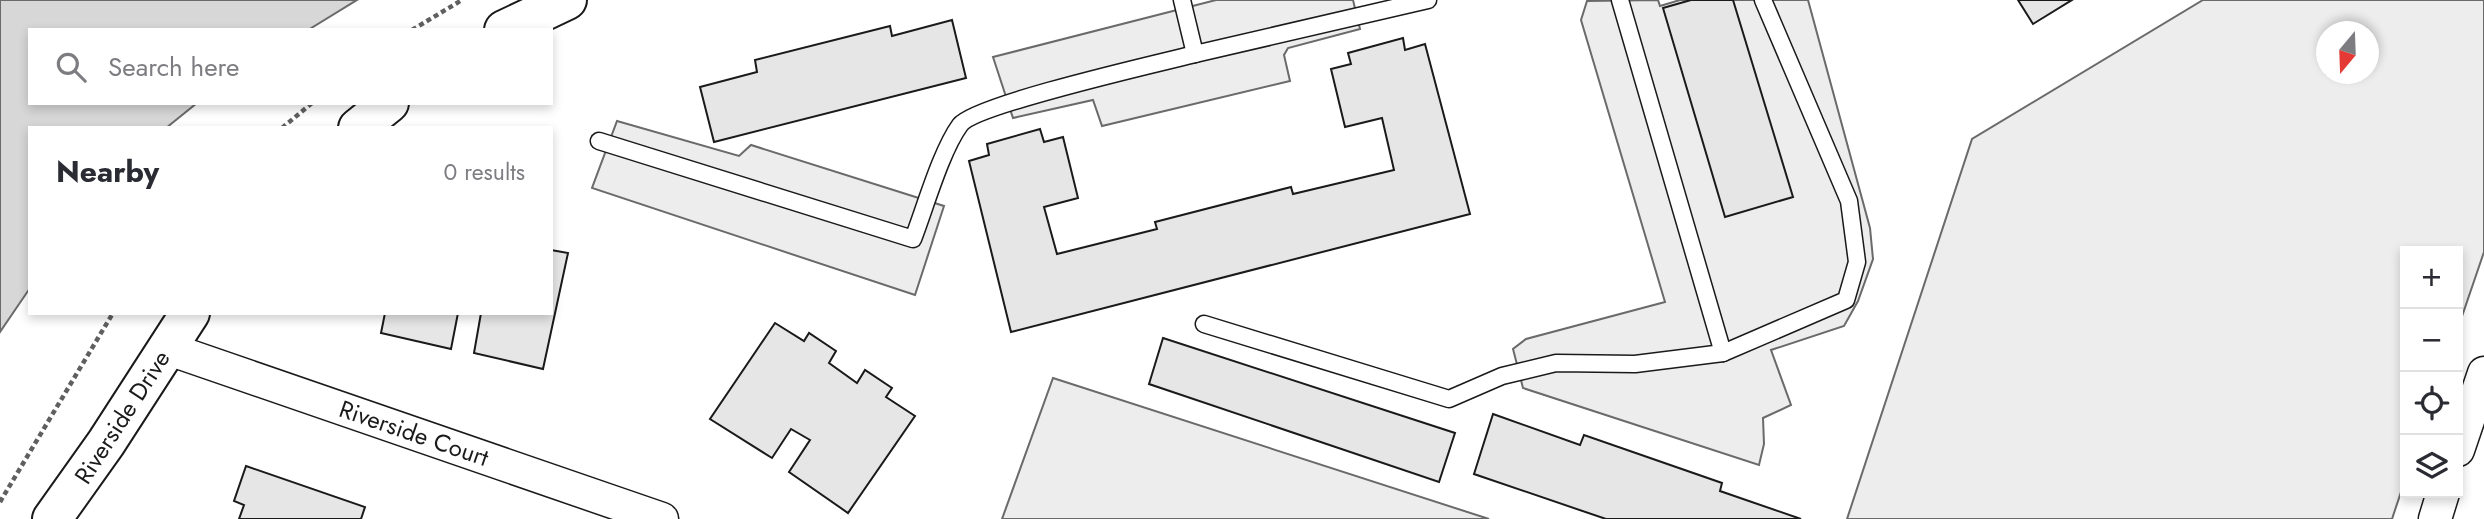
<!DOCTYPE html>
<html lang="en">
<head>
<meta charset="utf-8">
<style>
	:root { --surface:#fff; --page:#f2f2f3; --text:#2b2b33; --muted:#7c7c81; --line:#e1e1e2 }
	body { margin:0; font-family:Jost,sans-serif; background:var(--page); color:var(--text) }
	.controls { position:absolute; right:21px; bottom:21px; display:grid; overflow:hidden; border-radius:0px; box-shadow:0 4px 10px #0003 }
	.controls button { width:63px; height:63px; display:grid; place-items:center; padding:0; border:0; border-bottom:2px solid var(--line); background:var(--surface); color:var(--text); font:35px sans-serif }
	.compass { position:absolute; left:2316px; top:21px; width:63px; height:63px; border-radius:50%; background:var(--surface); box-shadow:0 4px 10px #0003; rotate:199deg }
	.list { margin:0; padding:0; list-style:none }
	h2 { display:flex; justify-content:space-between; align-items:center; height:91px; margin:0; padding:0 28px; font-size:30px }
	h2 small { font-size:23px; font-weight:400; color:var(--muted) }
	.icon { flex:none; width:38px; height:38px; fill:none; stroke:currentColor; stroke-width:2; stroke-linecap:round; stroke-linejoin:round }
	.map { position:relative; flex:none; width:2484px; height:519px; overflow:hidden }
	.search { position:absolute; background:var(--surface); box-shadow:0 4px 10px #0003; left:28px; top:28px; width:525px; height:77px; display:flex; align-items:center; gap:18px; box-sizing:border-box; padding:0 24px; border-radius:0px; color:var(--muted); font-size:26px }
	.panel { position:absolute; background:var(--surface); box-shadow:0 4px 10px #0003; left:28px; top:126px; width:525px; height:189px; border-radius:0px }
	.map>svg:first-child { display:block }
	.built { fill:#ededed; stroke:#6a6a6a; stroke-width:2; fill-rule:evenodd }
	.water { fill:#d7d7d7; stroke:#6a6a6a; stroke-width:2 }
	.building { fill:#e6e6e6; stroke:#1a1a1a; stroke-width:2 }
	.lines { fill:none; stroke-linecap:round; stroke-linejoin:round }
	.lane-casing { stroke:#1a1a1a; stroke-width:19 }
	.street-casing { stroke:#1a1a1a; stroke-width:35 }
	.secondary-casing { stroke:#1a1a1a; stroke-width:42 }
	.path { stroke:#5f5f5f; stroke-width:4.5; stroke-dasharray:5 3.5; stroke-linecap:butt }
	.lane { stroke:#fff; stroke-width:16 }
	.street { stroke:#fff; stroke-width:32 }
	.secondary { stroke:#fff; stroke-width:38 }
	.labels { text-anchor:middle; dominant-baseline:central; stroke-width:5; stroke-linejoin:round; paint-order:stroke }
	.street-label { font-size:24px; fill:#1a1a1a; stroke:#fff }
</style>
</head>
<body>
<div class="map">
<svg width="2484" height="519" viewBox="0 0 2484 519">
	<rect width="100%" height="100%" fill="#fff"/>
	<g class="built">
		<polygon points="1216,0 1353,0 1360,29 1288,48 1284,55 1290,81 1102,126 1093,100 1013,118 993,57"/>
		<polygon points="1658,0 1660,6 1680,0 1808,0 1870,228 1873,259 1858,301 1844,326 1771,350 1791,405 1763,418 1764,444 1759,465 1523,388 1513,349 1526,339 1665,302 1581,20 1587,1"/>
		<path d="M2203,0H2484V252L2458,328V251H2405V480L2392,519H1847L1972,139ZM2326,32H2368V74H2326Z"/>
		<polygon points="617,121 739,156 751,145 944,206 915,295 592,188"/>
		<polygon points="1053,378 1489,519 1002,519"/>
	</g>
	<polygon class="water" points="0,0 357,0 308,30 30,30 30,103 197,103 166,128 30,128 30,288 0,332"/>
	<g class="building">
		<polygon points="1691,0 1733,0 1793,197 1725,217 1663,8"/>
		<polygon points="2018,0 2072,0 2033,24"/>
		<polygon points="952,20 966,78 714,142 700,87 757,72 755,60 890,26 892,36"/>
		<polygon points="1403,38 1405,50 1425,44 1470,214 1011,332 969,161 989,155 987,144 1040,129 1044,142 1063,137 1078,198 1044,207 1057,254 1157,229 1155,222 1291,187 1293,194 1394,170 1382,118 1345,127 1331,69 1351,64 1348,53"/>
		<polygon points="551,250 568,253 543,369 474,353 481,313 551,313"/>
		<polygon points="385,313 458,313 451,349 381,333"/>
		<polygon points="775,323 804,341 809,333 836,351 829,363 857,383 865,370 892,388 886,397 915,416 848,513 789,472 810,440 791,429 772,458 710,419"/>
		<polygon points="1163,338 1455,433 1439,482 1149,384"/>
		<polygon points="1493,414 1580,445 1584,435 1722,483 1720,491 1801,519 1606,519 1474,474"/>
		<polygon points="246,466 365,507 361,519 239,519 244,505 234,501"/>
	</g>
	<g class="lines">
		<g class="lane-casing">
			<g id="lane">
				<polyline points="1195,54 1428,0"/>
				<path d="M599,141L913,239C925,208 941,151 960,125C974,105 1159,63 1195,54L1182,0"/>
				<polyline points="1204,324 1449,399 1502,376 1556,363 1635,364 1723,353 1620,0"/>
				<polyline points="1723,353 1846,300 1857,262 1849,201 1763,0"/>
			</g>
		</g>
		<g class="street-casing">
			<g id="street">
				<polyline points="166,348 662,519"/>
				<polyline points="2458,450 2484,373"/>
				<polyline points="2435,519 2443,493"/>
			</g>
		</g>
		<g class="secondary-casing">
			<g id="secondary">
				<polyline points="504,30 567,0"/>
				<polyline points="358,128 389,103"/>
				<polyline points="52,519 106,443 190,313"/>
			</g>
		</g>
		<g class="path">
			<polyline points="412,30 462,0"/>
			<polyline points="282,128 312,103"/>
			<polyline points="0,502 113,313"/>
		</g>
		<use href="#lane" class="lane"/>
		<use href="#street" class="street"/>
		<use href="#secondary" class="secondary"/>
	</g>
	<g class="labels">
		<g class="street-label">
			<text transform="translate(122 417) rotate(-57)">Riverside Drive</text>
			<text transform="translate(414 433) rotate(19)">Riverside Court</text>
		</g>
	</g>
</svg>
<div class="controls">
<button>+</button>
<button>−</button>
<button><svg class="icon" aria-label="locate" viewBox="0 0 24 24"><circle cx="12" cy="12" r="6"/><path d="M12 2v4M12 18v4M2 12h4M18 12h4"/></svg></button>
<button><svg class="icon" aria-label="layers" viewBox="0 0 24 24"><path d="M12 4l9 5-9 5-9-5zM3 14l9 5 9-5"/></svg></button>
</div>
<svg class="compass" viewBox="-18 -18 36 36"><path d="M0-13l5 13h-10z" fill="#e53935"/><path d="M0 13l5-13h-10z" fill="#7c7c81"/></svg>
<div class="search"><svg class="icon" aria-label="search" viewBox="0 0 24 24"><circle cx="10" cy="10" r="6"/><path d="M15 15l6 6"/></svg>Search here</div>
<section class="panel">
<h2>Nearby<small>0 results</small></h2>
<ul class="list">
</ul>
</section>
</div>
</body>
</html>
